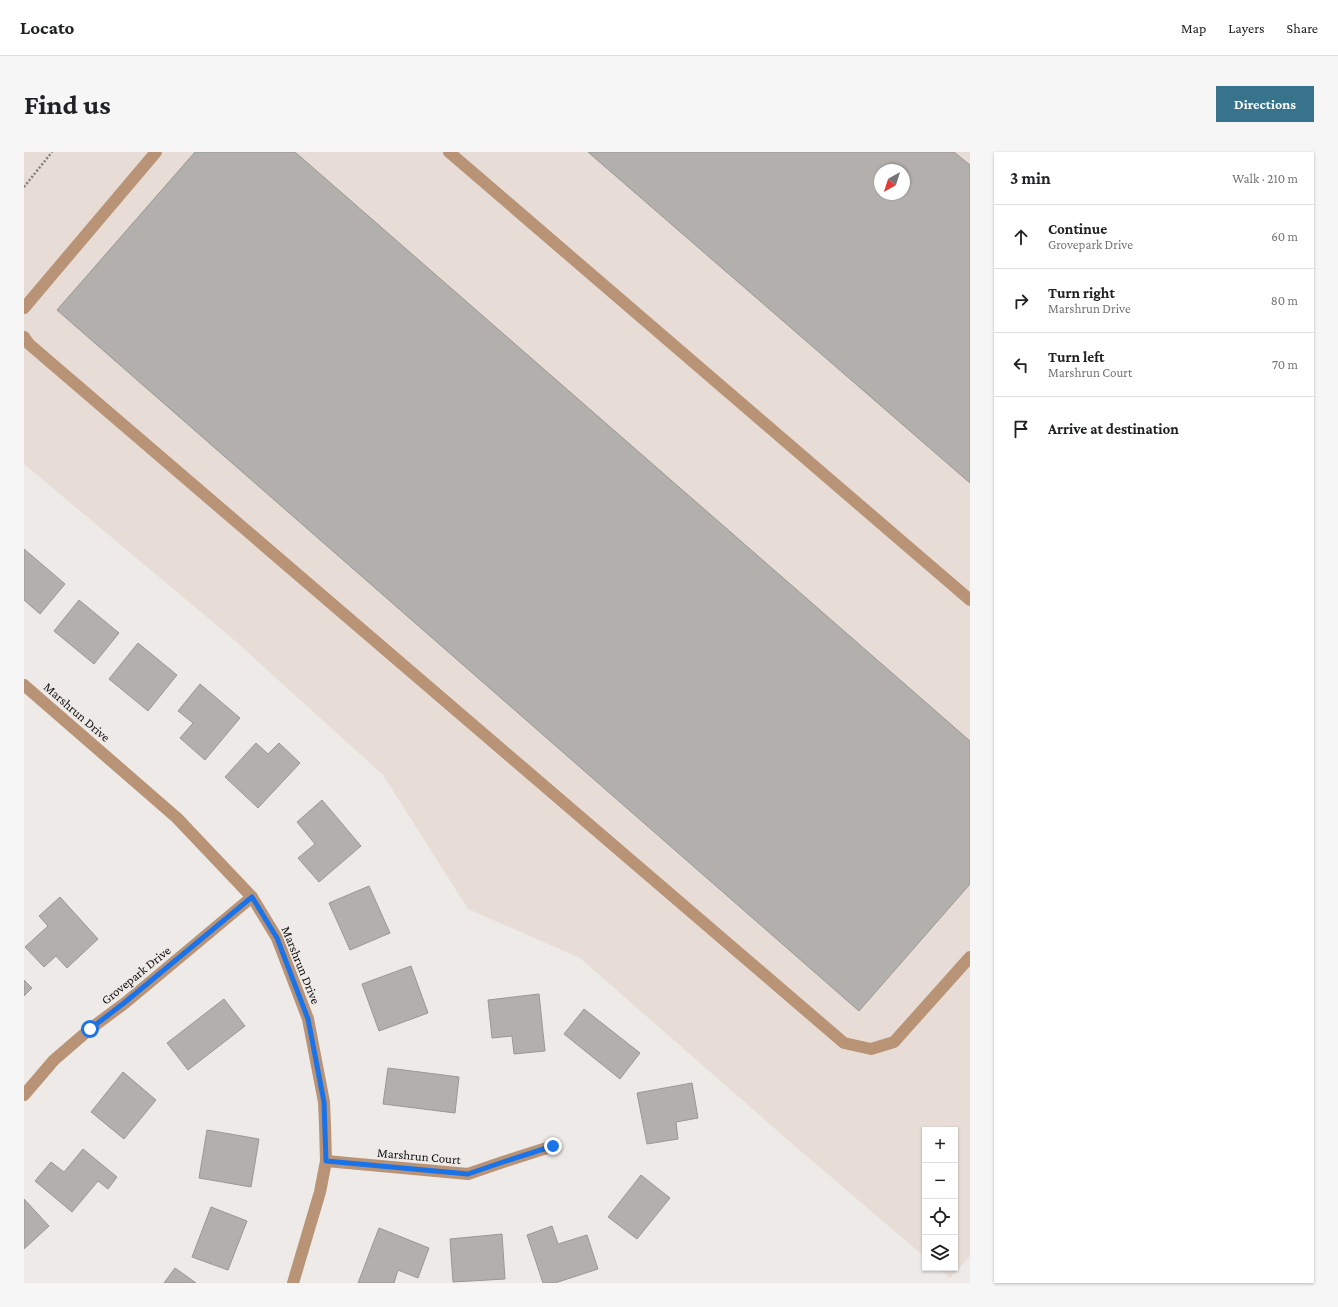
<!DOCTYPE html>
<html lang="en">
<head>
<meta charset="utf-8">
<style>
	:root { --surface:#fff; --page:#f6f6f6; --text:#202124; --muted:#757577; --line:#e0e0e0; --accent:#37738a }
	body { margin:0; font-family:"Crimson Pro",serif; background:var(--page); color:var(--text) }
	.controls { position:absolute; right:12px; bottom:12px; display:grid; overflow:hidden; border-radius:0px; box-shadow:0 1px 3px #0004 }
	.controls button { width:36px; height:36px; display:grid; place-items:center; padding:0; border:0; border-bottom:1px solid var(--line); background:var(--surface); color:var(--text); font:20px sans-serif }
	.compass { position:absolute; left:850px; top:12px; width:36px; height:36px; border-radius:50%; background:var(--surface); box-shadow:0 1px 3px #0004; rotate:219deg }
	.stop { position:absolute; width:12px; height:12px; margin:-9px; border:3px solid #1a73e8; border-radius:50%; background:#fff }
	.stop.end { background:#1a73e8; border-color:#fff; box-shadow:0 1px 4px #0008 }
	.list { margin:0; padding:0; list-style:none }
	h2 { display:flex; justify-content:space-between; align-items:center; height:52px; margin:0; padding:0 16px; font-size:17px }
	h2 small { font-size:13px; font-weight:400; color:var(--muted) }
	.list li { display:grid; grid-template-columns:26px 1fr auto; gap:12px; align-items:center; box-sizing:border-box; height:64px; padding:0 16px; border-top:1px solid var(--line) }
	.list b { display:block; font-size:15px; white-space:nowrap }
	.list p { margin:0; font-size:13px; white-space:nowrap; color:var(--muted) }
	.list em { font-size:13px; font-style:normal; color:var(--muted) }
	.icon { flex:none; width:22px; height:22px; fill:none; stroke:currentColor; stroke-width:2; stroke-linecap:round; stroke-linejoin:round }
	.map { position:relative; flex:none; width:946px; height:1131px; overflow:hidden; border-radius:0px }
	header { display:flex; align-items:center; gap:24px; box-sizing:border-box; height:56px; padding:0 20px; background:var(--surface); border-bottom:1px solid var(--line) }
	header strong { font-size:19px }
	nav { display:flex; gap:22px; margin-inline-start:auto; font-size:14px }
	.intro { display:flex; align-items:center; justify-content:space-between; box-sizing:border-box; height:96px; padding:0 24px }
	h1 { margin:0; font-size:28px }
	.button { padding:10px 18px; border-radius:0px; background:var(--accent); color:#fff; font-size:14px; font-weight:700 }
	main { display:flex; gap:24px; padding:0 24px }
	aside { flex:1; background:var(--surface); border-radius:0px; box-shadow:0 1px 3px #0004 }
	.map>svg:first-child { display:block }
	.built { fill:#e7ddd6; fill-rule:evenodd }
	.building { fill:#b2afad; stroke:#9a9795; fill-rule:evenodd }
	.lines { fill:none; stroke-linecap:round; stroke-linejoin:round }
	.path { stroke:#817f7d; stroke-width:2.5; stroke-dasharray:2 2; stroke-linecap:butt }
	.lane { stroke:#b99376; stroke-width:12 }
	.street { stroke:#b99376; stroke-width:12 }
	.route { stroke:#1a73e8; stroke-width:5 }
	.labels { text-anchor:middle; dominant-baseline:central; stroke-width:3.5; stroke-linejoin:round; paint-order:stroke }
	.street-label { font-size:13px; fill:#131211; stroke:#edeae8 }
</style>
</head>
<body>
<header>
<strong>Locato</strong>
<nav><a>Map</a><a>Layers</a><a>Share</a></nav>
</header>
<div class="intro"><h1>Find us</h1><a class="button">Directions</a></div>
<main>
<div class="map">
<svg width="946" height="1131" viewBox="0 0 946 1131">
	<rect width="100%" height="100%" fill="#edeae8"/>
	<path class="built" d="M0,0H946V1104L926,1126L914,1116H931V978H901V1105L773,996L556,806L444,757L359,623L209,487L0,312ZM856,18H880V42H856Z"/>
	<g class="building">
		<polygon points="171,0 271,0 946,589 946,732 835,859 33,158"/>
		<path d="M564,0H930L946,13V331ZM856,18H880V42H856Z"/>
		<polygon points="0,397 41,432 16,462 0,448"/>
		<polygon points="55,448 95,481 70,512 30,479"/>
		<polygon points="114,491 153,523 124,559 85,527"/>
		<polygon points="176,532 216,566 181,608 156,586 169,571 154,559"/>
		<polygon points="232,591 244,602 255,591 276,611 234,656 201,625"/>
		<polygon points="298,648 337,694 295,730 274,706 291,692 273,670"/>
		<polygon points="345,734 366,781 326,798 305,751"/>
		<polygon points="36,745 74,787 43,816 32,804 20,815 1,795 24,774 15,764"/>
		<polygon points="387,814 404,861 355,879 338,832"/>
		<polygon points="0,828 8,836 0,844"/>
		<polygon points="515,842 521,899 490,902 488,884 468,886 464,848"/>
		<polygon points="200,847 221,874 164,918 143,891"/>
		<polygon points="560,857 616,901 596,927 540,882"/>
		<polygon points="364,916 435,925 431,961 359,952"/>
		<polygon points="99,920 132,948 100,987 67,960"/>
		<polygon points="668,931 674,966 652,970 654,987 623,992 613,941"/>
		<polygon points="183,978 235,987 227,1035 175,1026"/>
		<polygon points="59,997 93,1025 84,1037 74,1029 48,1060 11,1029 27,1010 40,1020"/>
		<polygon points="617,1023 646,1046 613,1087 584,1065"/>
		<polygon points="0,1047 25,1074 0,1097"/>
		<polygon points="187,1055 223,1069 204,1118 168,1105"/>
		<polygon points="528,1074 534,1092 563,1083 574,1117 531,1131 519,1131 503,1083"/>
		<polygon points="355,1076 405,1096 394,1126 374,1118 370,1131 334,1131"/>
		<polygon points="478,1082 481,1127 429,1130 426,1087"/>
		<polygon points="151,1116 172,1131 140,1131"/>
	</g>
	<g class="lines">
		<polyline class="path" points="0,35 28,0"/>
		<g class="lane">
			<polyline points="425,0 946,448"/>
			<polyline points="0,156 132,0"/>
			<polyline points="0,185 5,192 820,891 847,897 870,890 946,805"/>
		</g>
		<g class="street">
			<polyline points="0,533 153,666 228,745 253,786 284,867 300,950 301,973 302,1009 296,1040 269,1131"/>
			<polyline points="0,943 30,908 66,877 101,851 228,745"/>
			<polyline points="302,1009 444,1022 479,1010 529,994"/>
		</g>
	</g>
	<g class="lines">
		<polyline class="route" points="66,877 100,851 228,745 253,786 284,867 300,950 302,1009 444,1022 479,1010 529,994"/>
	</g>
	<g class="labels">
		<g class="street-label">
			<text transform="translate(53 560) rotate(41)">Marshrun Drive</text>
			<text transform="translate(277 813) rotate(68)">Marshrun Drive</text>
			<text transform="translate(112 823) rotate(-39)">Grovepark Drive</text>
			<text transform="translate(395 1004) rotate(5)">Marshrun Court</text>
		</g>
	</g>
</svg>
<div class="controls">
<button>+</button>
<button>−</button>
<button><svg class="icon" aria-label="locate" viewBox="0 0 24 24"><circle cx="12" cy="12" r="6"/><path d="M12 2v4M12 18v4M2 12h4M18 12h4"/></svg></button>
<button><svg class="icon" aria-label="layers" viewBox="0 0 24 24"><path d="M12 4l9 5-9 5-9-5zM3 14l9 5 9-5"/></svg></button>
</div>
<svg class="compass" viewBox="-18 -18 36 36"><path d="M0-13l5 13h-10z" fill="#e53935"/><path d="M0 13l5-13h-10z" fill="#757577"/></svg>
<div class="stop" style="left:66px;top:877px"></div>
<div class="stop end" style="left:529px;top:994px"></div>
</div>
<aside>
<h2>3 min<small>Walk · 210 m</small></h2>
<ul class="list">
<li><svg class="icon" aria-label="ahead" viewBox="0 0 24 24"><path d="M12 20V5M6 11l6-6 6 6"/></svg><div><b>Continue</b><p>Grovepark Drive</p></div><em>60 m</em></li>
<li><svg class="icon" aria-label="right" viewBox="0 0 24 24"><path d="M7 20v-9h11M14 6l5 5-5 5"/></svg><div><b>Turn right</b><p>Marshrun Drive</p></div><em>80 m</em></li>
<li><svg class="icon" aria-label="left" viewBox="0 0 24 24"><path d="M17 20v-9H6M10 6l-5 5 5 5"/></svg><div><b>Turn left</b><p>Marshrun Court</p></div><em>70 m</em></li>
<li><svg class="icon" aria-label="arrive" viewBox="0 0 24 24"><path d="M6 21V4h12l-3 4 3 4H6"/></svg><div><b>Arrive at destination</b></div></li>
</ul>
</aside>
</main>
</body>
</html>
